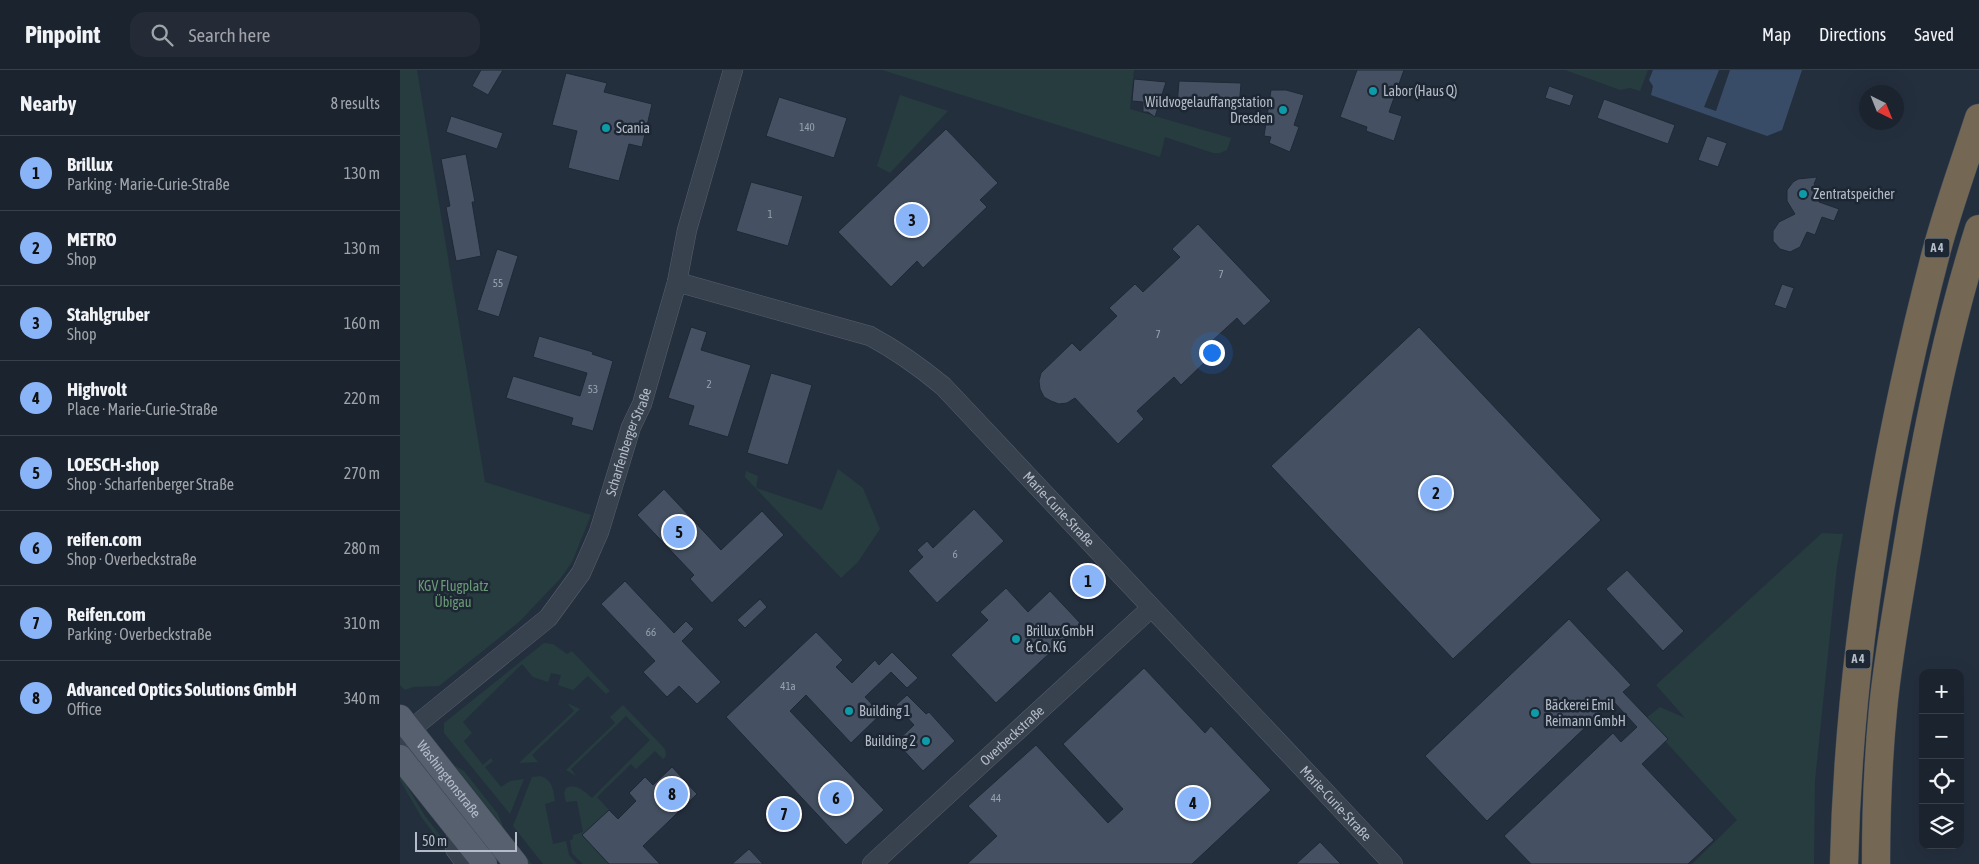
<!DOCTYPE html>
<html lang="en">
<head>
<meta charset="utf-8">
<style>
	:root { --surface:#1b232e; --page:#242b36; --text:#f1f3f6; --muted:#a0a4aa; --line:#39404a; --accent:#8ab4f8 }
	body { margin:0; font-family:"Asap Condensed",sans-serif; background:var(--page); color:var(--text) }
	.controls { position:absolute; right:15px; bottom:15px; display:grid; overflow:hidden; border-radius:10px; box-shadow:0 5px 20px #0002 }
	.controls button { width:45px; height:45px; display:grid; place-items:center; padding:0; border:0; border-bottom:1px solid var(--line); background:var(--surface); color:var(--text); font:25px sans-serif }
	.compass { position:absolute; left:1459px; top:15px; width:45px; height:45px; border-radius:50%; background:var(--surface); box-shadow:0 5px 20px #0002; rotate:137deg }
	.scale { position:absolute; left:15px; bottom:12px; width:102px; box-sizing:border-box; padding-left:5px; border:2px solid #b4bcc9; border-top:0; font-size:14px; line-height:18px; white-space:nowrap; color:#b4bcc9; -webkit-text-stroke:4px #1d2633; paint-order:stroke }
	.you { position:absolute; left:811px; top:282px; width:18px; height:18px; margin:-12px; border:4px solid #fff; border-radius:50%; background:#1a73e8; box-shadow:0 0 0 8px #1a73e833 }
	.badge { display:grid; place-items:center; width:32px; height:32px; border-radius:50%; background:var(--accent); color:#111; font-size:16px; font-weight:700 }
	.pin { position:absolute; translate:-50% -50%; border:2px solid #fff; box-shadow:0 1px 5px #0006 }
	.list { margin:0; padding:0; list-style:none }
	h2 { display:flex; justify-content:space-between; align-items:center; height:65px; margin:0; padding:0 20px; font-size:21px }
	h2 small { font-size:16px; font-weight:400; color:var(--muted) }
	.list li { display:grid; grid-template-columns:32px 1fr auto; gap:15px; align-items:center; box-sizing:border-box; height:75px; padding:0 20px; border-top:1px solid var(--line) }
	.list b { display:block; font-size:19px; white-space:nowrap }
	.list p { margin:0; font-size:16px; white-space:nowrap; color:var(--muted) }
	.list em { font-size:16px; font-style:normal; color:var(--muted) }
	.icon { flex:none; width:28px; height:28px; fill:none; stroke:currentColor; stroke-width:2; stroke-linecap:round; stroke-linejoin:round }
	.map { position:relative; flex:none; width:1579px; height:794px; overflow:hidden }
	header { display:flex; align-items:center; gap:30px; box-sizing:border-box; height:70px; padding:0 25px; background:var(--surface); border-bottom:1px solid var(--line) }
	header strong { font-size:24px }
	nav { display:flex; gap:28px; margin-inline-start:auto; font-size:18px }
	.search { width:350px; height:45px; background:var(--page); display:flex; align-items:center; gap:12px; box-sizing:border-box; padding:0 18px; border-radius:15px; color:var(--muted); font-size:19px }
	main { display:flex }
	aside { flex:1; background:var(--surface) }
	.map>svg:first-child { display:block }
	.green { fill:#263c3f }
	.water { fill:#394c67 }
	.building { fill:#455162; stroke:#1f2835 }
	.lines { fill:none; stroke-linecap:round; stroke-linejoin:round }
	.minor-casing { stroke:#565f6c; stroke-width:20 }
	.major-casing { stroke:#414a57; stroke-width:25 }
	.highway-casing { stroke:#434c59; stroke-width:29 }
	.minor { stroke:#38414e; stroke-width:19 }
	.major { stroke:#56606e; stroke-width:24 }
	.highway { stroke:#746855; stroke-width:28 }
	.culture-dot { fill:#0f9aa8; stroke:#1d2633; stroke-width:2 }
	.labels { text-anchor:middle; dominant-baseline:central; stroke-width:5; stroke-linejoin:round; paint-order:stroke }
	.number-label { font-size:11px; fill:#98a1af }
	.shield { fill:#1d2633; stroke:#878f9c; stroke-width:1 }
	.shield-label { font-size:12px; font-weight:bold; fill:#b4bcc9 }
	.poi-label { font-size:14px; fill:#b4bcc9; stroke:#1d2633; text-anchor:start }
	.street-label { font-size:14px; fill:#b4bcc9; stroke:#1d2633 }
	.park-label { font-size:14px; fill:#6b9a76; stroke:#1d2633 }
</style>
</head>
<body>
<header>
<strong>Pinpoint</strong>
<div class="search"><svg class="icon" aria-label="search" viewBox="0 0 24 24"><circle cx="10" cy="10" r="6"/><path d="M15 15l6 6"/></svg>Search here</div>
<nav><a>Map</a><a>Directions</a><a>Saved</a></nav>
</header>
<main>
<aside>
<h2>Nearby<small>8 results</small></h2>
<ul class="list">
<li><span class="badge">1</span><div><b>Brillux</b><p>Parking · Marie-Curie-Straße</p></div><em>130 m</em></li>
<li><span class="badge">2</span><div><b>METRO</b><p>Shop</p></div><em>130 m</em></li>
<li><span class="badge">3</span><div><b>Stahlgruber</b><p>Shop</p></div><em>160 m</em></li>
<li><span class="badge">4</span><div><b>Highvolt</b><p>Place · Marie-Curie-Straße</p></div><em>220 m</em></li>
<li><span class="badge">5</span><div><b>LOESCH-shop</b><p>Shop · Scharfenberger Straße</p></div><em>270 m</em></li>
<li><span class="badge">6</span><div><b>reifen.com</b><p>Shop · Overbeckstraße</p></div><em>280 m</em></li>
<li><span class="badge">7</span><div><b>Reifen.com</b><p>Parking · Overbeckstraße</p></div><em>310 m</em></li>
<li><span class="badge">8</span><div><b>Advanced Optics Solutions GmbH</b><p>Office</p></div><em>340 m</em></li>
</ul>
</aside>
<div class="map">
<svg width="1579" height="794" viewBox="0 0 1579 794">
	<rect width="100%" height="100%" fill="#242f3e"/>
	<g class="green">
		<polygon points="0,0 17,0 85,412 191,445 172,492 160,509 119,552 39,616 13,617 5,620 0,615"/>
		<polygon points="482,0 734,0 730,39 831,68 827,80 820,83 813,83 765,67 760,87"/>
		<polygon points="1165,0 1248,0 1240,21 1230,18 1220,20"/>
		<polygon points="500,25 548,41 490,103 477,96"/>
		<polygon points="438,399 463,418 480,459 458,492 441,508 345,407 346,401 358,406 356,418 422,440"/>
		<polygon points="1422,463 1443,464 1437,496 1415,711 1414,794 1292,794 1337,750 1245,649 1260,637 1285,648 1256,615"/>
		<polygon points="144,573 153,574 167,584 172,581 210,621 206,624 188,606 173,620 158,615 161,605 151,603 148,612 133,607 122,594 63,652 72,663 64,671 83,695 91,688 93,691 85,697 101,717 110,711 124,709 110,744 44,663 44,653"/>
		<polygon points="167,633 180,639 132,685 138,692 119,693 174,641"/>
		<path d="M223,635L265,679L266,686L263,689L255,681L236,699L231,694L197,727L209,740L182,765L209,794H183L172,783L170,770L173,769V765L183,762L177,731L166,732L164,723L166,718C177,713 184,721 192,728L250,670L226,646L171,699L176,706L166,700L215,653L210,647Z"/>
		<polygon points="54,695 64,701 98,744 104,759 132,794 125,794 110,772 97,749"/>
		<polygon points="0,705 25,746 55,785 52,787 22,748 0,710"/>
		<path d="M140,706C153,710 153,719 155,731L145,734L153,774L166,771L169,785L177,794H143L113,756L132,707Z"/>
	</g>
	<polygon class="water" points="1253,0 1319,0 1304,37 1316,41 1330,0 1402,0 1382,60 1367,66 1251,25 1253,16 1249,10"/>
	<g class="building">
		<polygon points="81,0 103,0 88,25 72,16"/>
		<polygon points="957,0 1004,0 989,42 1002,46 994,71 966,61 967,57 940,47"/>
		<polygon points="166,3 207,13 204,22 252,34 242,77 229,74 219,111 168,98 177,61 152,55"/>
		<polygon points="734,9 766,12 755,47 748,42 743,42 743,32 732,31"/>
		<polygon points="779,11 841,13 839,38 777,36"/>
		<polygon points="1149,16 1174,25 1170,36 1145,28"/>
		<polygon points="871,20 886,20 904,25 894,55 899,57 890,82 869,73 871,67 864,66"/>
		<polygon points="379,27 447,48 434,88 366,66"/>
		<polygon points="1204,29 1275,55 1268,74 1197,48"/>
		<polygon points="51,46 103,63 97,79 46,62"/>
		<polygon points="546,59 598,113 580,130 587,137 523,198 517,191 491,217 438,162"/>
		<polygon points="1307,66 1327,73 1318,97 1298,90"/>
		<polygon points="66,84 75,132 72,132 81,186 56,191 46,137 50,136 41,89"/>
		<polygon points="1417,107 1414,114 1419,122 1419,132 1439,139 1434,151 1422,147 1415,165 1407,162 1400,177 1390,182 1380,179 1373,171 1373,161 1379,152 1395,144 1387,131 1387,120 1393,112 1398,109"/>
		<polygon points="351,112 403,126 388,176 336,161"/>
		<polygon points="798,154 871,231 844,256 837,248 800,282 807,290 781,315 774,307 737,341 744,349 718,374 675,328 667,333 659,334 651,331 644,327 640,319 639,311 641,303 672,273 680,281 717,246 709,238 735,214 743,222 780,187 772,179"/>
		<polygon points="97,179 118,186 99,247 77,240"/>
		<polygon points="1382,214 1394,218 1386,239 1374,235"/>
		<polygon points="291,257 307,262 301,280 351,295 328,367 288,355 294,336 268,328"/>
		<polygon points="1019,257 1201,450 1053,589 871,396"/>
		<polygon points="139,266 193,282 192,284 213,291 193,361 171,355 173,348 106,328 113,306 180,326 187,303 133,287"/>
		<polygon points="371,303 412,315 388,395 347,383"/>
		<polygon points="264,419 321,480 362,441 384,465 312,533 290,509 294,505 237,445"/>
		<polygon points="574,439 604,471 537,533 508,501 523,487 517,480 527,471 533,478"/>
		<polygon points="1227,500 1284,561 1263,581 1206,519"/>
		<polygon points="225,511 274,563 286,551 294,559 282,571 321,612 297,634 279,616 267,627 243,602 255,591 201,534"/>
		<polygon points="606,518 628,542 650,521 681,554 596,633 551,585 588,550 580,542"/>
		<polygon points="360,529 367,537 345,558 337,550"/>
		<polygon points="1169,549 1231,615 1223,622 1268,669 1242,694 1314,770 1288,794 1131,794 1104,766 1213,663 1221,672 1237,657 1213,631 1087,751 1025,686"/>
		<polygon points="416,562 443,590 436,597 452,613 475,590 479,595 492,582 518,608 507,618 491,602 465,627 481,644 451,673 406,625 390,641 484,740 446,775 326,647"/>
		<polygon points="744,598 805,663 811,656 871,720 792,794 567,794 597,766 568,736 636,675 708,753 723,739 663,674"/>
		<polygon points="507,625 526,644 529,642 555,671 523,701 496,672 514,655 496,635"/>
		<polygon points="272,697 297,724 243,776 260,794 209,794 182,765 209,740 218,749 236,731 229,723 245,707 253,715"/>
		<polygon points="920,772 941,794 896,794"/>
		<polygon points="349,779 363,794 332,794"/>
	</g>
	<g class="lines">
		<g class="minor-casing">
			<g id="minor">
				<path id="s1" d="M277,212L470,266C496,280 520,297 543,316L993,794"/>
				<path id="s2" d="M0,668L148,548L181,503L199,462L231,357L242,334L277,212L287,160L333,0"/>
				<polyline points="57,759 55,779 66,794"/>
				<path id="s3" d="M472,794L751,538"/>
			</g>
		</g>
		<g class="major-casing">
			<g id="major">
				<path id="s4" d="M0,647L116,794"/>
				<polyline points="0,687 85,794"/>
			</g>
		</g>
		<g class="highway-casing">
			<g id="highway">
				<path d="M1444,794C1449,585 1484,380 1537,179C1549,135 1565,91 1579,48"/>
				<path d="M1476,794C1476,743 1478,691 1483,639C1489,576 1502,512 1512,449C1529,352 1549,253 1579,159"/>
			</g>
		</g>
		<use href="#minor" class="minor"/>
		<use href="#major" class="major"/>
		<use href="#highway" class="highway"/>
	</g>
	<g class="culture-dot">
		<circle cx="973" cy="21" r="5"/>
		<circle cx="883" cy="40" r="5"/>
		<circle cx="206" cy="58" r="5"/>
		<circle cx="1403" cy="124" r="5"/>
		<circle cx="616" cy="569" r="5"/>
		<circle cx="449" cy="641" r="5"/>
		<circle cx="1135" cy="643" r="5"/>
		<circle cx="526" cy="671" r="5"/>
	</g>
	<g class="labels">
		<g class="number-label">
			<text x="407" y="57">140</text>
			<text x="370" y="144">1</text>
			<text x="821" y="204">7</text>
			<text x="98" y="213">55</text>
			<text x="758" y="264">7</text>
			<text x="309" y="314">2</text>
			<text x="193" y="319">53</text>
			<text x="555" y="484">6</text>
			<text x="251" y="562">66</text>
			<text x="388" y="616">41a</text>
			<text x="596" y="728">44</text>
		</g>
		<g class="shield">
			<rect x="1524.5" y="168.5" width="25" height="19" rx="4"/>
			<rect x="1445.5" y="579.5" width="25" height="19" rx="4"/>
		</g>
		<g class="shield-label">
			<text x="1537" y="178">A 4</text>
			<text x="1458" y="589">A 4</text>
		</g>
		<g class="poi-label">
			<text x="983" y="21">Labor (Haus Q)</text>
			<text x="873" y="32" text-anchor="end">Wildvogelauffangstation<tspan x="873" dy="16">Dresden</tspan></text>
			<text x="216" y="58">Scania</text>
			<text x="1413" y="124">Zentratspeicher</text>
			<text x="626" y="561">Brillux GmbH<tspan x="626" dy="16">&amp; Co. KG</tspan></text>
			<text x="1145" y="635">Bäckerei Emil<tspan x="1145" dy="16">Reimann GmbH</tspan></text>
			<text x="459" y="641">Building 1</text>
			<text x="516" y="671" text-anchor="end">Building 2</text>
		</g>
		<g class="street-label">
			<text stroke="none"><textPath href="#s2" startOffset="386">Scharfenberger Straße</textPath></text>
			<text stroke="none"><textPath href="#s1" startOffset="458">Marie-Curie-Straße</textPath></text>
			<text stroke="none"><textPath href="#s3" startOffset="190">Overbeckstraße</textPath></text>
			<text stroke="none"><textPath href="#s4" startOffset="79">Washingtonstraße</textPath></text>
			<text stroke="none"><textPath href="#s1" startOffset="862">Marie-Curie-Straße</textPath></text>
		</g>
		<g class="park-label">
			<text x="53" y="516">KGV Flugplatz<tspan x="53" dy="16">Übigau</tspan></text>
		</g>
	</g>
</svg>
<div class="controls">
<button>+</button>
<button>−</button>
<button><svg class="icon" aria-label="locate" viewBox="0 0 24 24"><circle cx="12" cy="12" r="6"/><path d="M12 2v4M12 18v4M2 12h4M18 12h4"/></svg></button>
<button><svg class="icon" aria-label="layers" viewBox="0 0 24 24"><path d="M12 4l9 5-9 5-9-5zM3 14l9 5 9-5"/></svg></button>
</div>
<svg class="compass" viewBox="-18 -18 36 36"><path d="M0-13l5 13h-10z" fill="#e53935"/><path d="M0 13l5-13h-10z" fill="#a0a4aa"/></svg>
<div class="scale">50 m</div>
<div class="you"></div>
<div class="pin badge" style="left:688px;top:511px">1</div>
<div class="pin badge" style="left:1036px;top:423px">2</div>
<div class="pin badge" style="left:512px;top:150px">3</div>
<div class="pin badge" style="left:793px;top:733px">4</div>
<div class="pin badge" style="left:279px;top:462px">5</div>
<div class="pin badge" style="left:436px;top:728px">6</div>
<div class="pin badge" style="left:384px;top:744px">7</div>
<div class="pin badge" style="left:272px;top:724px">8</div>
</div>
</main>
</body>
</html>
